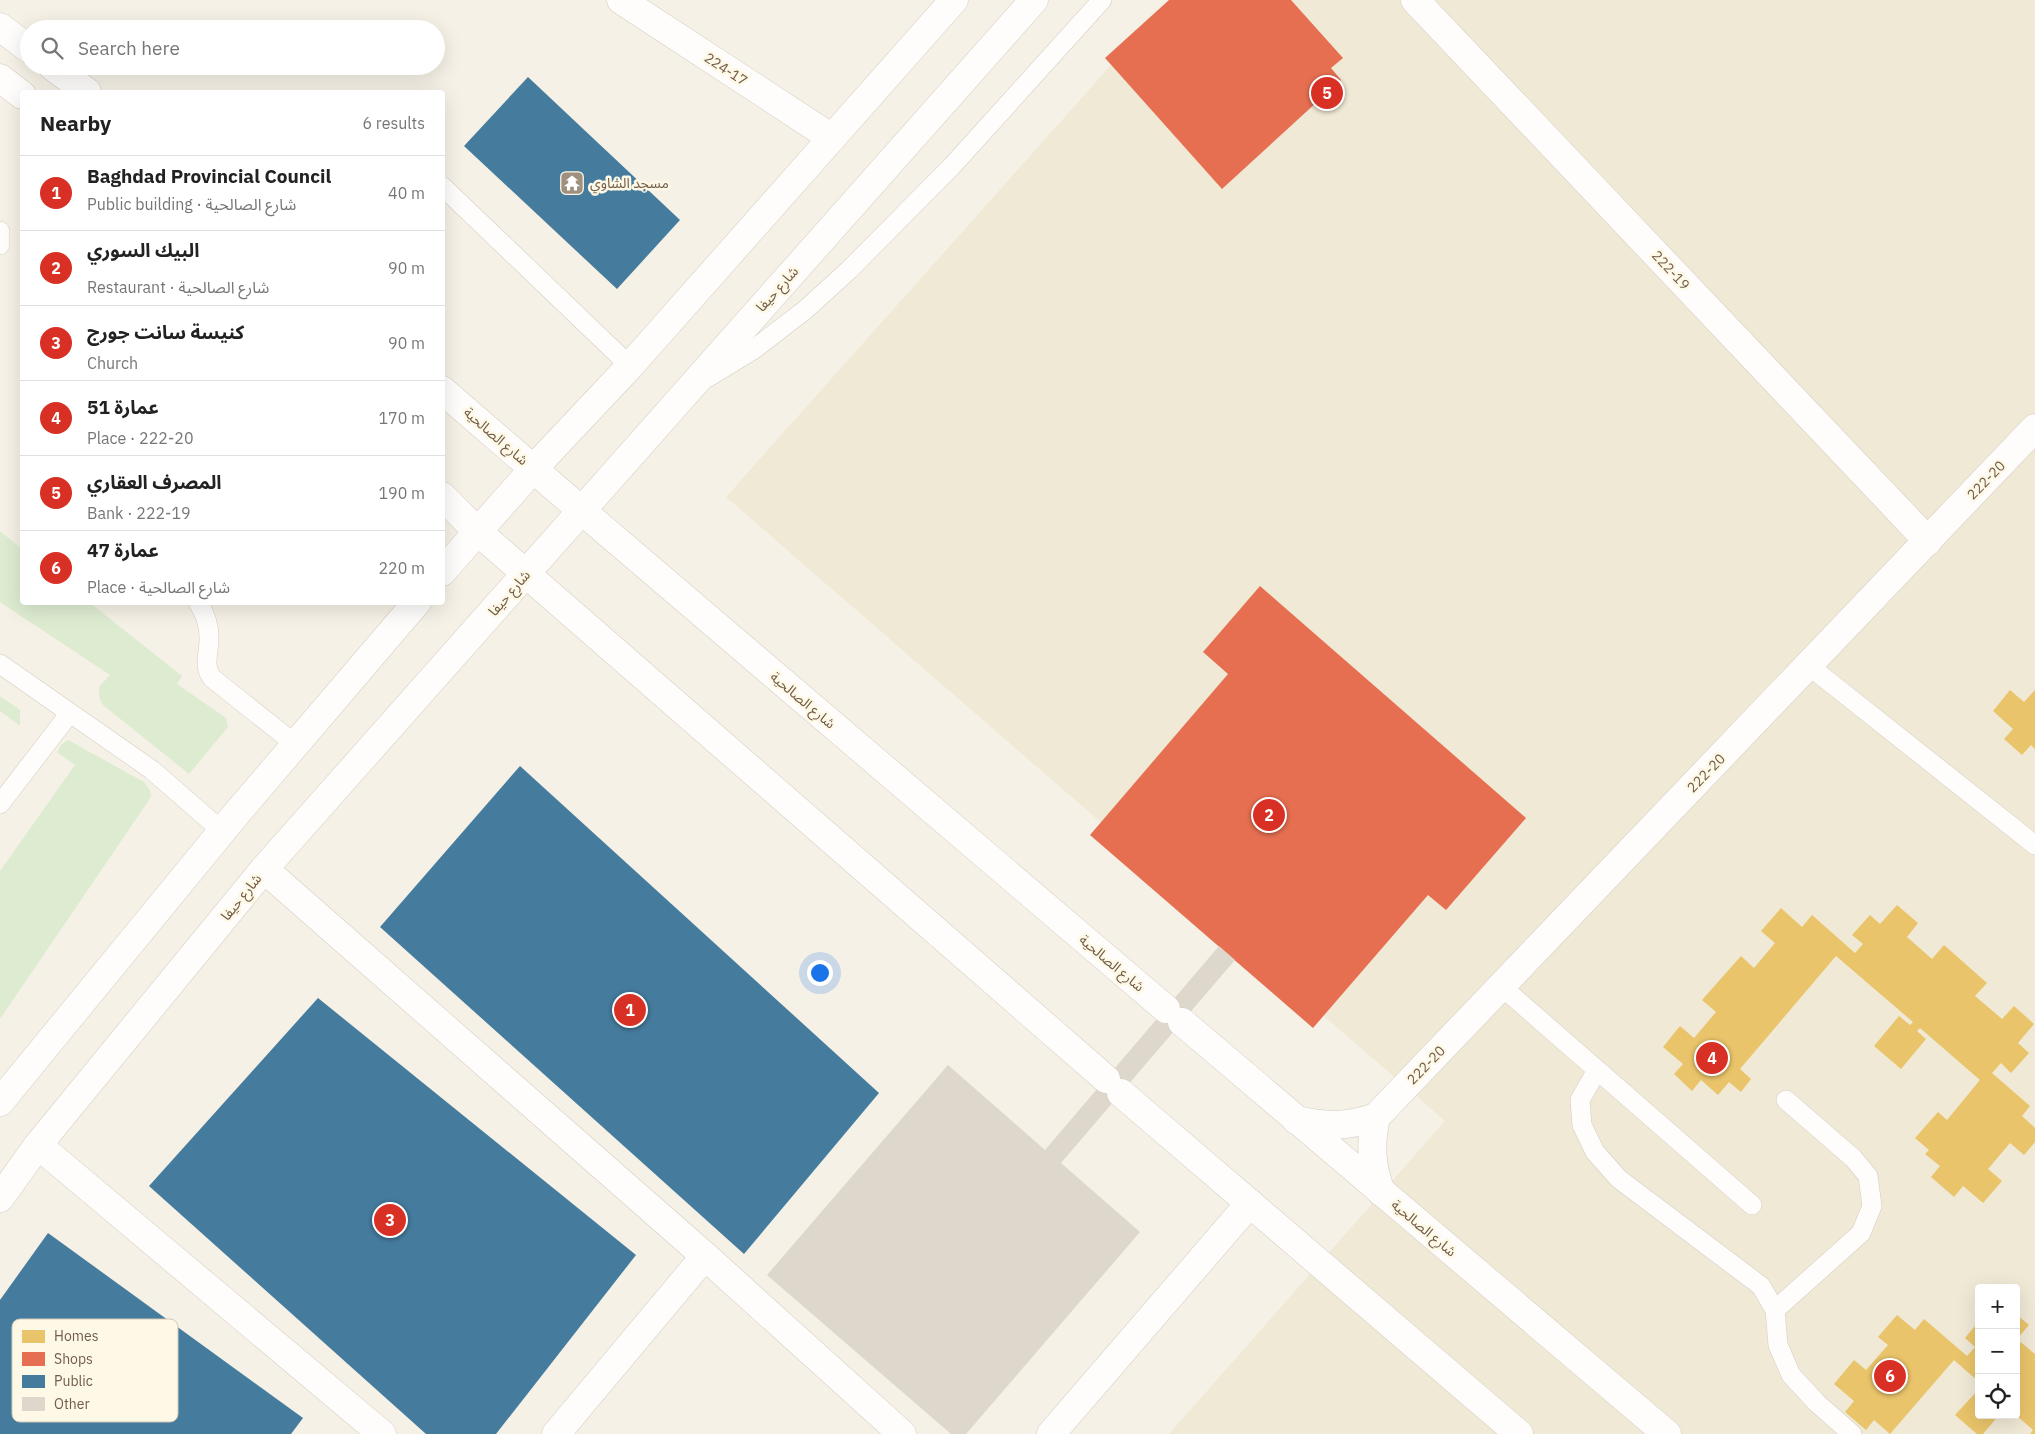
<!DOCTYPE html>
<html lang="en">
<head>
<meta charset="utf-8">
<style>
	:root { --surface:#fff; --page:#f6f6f6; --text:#222; --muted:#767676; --line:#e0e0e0; --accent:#d93025 }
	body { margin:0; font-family:"IBM Plex Sans","Noto Sans Arabic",sans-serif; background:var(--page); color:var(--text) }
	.controls { position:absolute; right:15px; bottom:15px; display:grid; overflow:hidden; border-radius:5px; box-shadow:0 5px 20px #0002 }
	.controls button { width:45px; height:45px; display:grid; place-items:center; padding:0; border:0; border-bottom:1px solid var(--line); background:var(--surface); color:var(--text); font:25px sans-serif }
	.you { position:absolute; left:819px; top:972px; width:18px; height:18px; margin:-12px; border:4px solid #fff; border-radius:50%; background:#1a73e8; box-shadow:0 0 0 8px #1a73e833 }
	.badge { display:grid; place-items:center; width:32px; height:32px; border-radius:50%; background:var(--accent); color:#fff; font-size:16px; font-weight:700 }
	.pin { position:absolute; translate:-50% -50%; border:2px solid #fff; box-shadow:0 1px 5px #0006 }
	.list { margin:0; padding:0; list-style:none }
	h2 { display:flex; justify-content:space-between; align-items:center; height:65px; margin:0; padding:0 20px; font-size:21px }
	h2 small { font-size:16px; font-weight:400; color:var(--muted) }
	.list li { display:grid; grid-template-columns:32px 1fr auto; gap:15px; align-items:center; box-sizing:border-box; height:75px; padding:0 20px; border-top:1px solid var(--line) }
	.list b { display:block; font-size:19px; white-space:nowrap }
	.list p { margin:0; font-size:16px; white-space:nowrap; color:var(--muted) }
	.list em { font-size:16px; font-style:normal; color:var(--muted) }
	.icon { flex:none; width:28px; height:28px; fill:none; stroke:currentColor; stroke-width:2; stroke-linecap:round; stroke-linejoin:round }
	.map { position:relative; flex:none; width:2035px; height:1434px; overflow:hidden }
	.search { position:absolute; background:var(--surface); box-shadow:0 5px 20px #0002; left:20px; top:20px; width:425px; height:55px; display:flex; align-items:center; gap:12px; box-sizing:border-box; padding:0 18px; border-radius:28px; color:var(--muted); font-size:19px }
	.panel { position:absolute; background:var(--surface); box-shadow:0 5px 20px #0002; left:20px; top:90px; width:425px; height:515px; border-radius:5px }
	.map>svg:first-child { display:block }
	.residential { fill:#f0e9d6; fill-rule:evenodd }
	.green { fill:#ddecd1 }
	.homes { fill:#e9c46a }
	.shops { fill:#e76f51 }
	.public { fill:#457b9d }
	.building { fill:#ded7cc }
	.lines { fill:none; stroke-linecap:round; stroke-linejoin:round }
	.service-casing { stroke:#d3ccc2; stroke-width:20 }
	.minor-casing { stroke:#d3ccc2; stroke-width:29 }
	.secondary-casing { stroke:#d5cec3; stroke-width:29 }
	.service { stroke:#fefdfb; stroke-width:19 }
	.minor { stroke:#fefdfb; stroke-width:28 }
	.secondary { stroke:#fefdfb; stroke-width:28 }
	.labels { text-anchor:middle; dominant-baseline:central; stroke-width:5; stroke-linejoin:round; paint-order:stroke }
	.street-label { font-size:14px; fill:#705c49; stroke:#fef8e6 }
	.poi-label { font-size:14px; fill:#705c49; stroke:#fef8e6; text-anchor:start }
	.key { fill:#fef8e6; stroke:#d3c9b7; stroke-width:1 }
	.key-label { font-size:14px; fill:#705c49 }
</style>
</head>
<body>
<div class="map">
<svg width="2035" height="1434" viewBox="0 0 2035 1434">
	<rect width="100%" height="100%" fill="#f5f1e6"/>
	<path class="residential" d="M1169,0H2035V1434H1169L1445,1121L726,497ZM1979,1288H2016V1415H1979Z"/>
	<g class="green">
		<polygon points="0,531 22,549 22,602 90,603 182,676 177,684 226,718 228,727 189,774 103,705 99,697 99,687 110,675 0,602"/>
		<polygon points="0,696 20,710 20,726 0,711"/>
		<polygon points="68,740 144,782 150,790 151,797 0,1019 0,871 75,765 57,752 62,744"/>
	</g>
	<g class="homes">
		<polygon points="2010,690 2024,702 2035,690 2035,749 2031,745 2022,755 2004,739 2013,729 1993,711"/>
		<polygon points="1897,905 1918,923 1907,937 1932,959 1944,945 1987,983 1975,996 2002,1019 2014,1006 2034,1024 2018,1043 2029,1053 2011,1073 2001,1063 1992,1073 2030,1106 2022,1116 2035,1128 2035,1142 2024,1155 2010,1143 1988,1169 2002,1181 1983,1203 1963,1186 1954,1197 1931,1177 1940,1166 1925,1154 1929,1150 1915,1138 1938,1112 1947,1120 1980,1080 1920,1028 1917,1031 1926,1039 1901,1069 1874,1046 1899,1016 1910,1025 1913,1022 1836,956 1740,1069 1751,1079 1741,1092 1729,1082 1718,1095 1701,1080 1692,1091 1674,1074 1683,1064 1663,1047 1680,1026 1694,1038 1716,1012 1702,1000 1741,956 1754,968 1775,943 1761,931 1781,908 1802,927 1812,915 1855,953 1863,944 1852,935 1870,915 1880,924"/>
		<polygon points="2016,1314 2029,1325 2017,1339 2035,1354 2035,1434 2030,1434 2033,1430 2016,1415"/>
		<polygon points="1897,1315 1915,1330 1924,1319 1967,1356 1975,1347 1965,1338 1979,1321 1979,1382 1954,1360 1890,1434 1874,1420 1866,1430 1845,1412 1854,1401 1834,1384 1854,1360 1866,1370 1888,1345 1878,1337"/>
		<polygon points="1979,1389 1979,1415 1999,1415 1983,1434 1977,1434 1955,1415"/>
	</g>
	<g class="shops">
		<polygon points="1169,0 1291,0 1343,58 1331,68 1341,80 1222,189 1105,58"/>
		<polygon points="1260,586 1526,818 1446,910 1428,895 1313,1028 1090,835 1228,674 1203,652"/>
	</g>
	<g class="public">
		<polygon points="528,77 680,220 617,289 464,146"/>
		<polygon points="520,766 879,1093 744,1254 380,927"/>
		<polygon points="318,998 636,1255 496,1434 426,1434 149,1186"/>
		<polygon points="48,1233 303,1418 291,1434 0,1434 0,1300"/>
	</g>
	<polygon class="building" points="1219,946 1235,960 1061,1163 1140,1232 966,1434 951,1434 767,1275 948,1065 1045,1150"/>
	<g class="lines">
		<g class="service-casing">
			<g id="service">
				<polyline points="442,186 630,366"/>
				<polyline points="0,231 0,245"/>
				<polyline points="707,378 753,350 805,310 849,270 952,166 1102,0"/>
				<path d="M198,602C204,612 209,625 209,636C210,652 202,664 212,678L295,744"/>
				<polyline points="0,664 152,770 222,831"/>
				<polyline points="1808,665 2035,845"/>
				<polyline points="0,804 70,713"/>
				<polyline points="1501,986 1752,1205"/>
				<polyline points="1597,1070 1580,1100 1582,1125 1595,1152 1619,1179 1761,1286 1775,1310 1778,1345 1791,1375 1817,1403 1852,1434"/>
				<polyline points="1775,1310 1861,1233 1872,1206 1868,1176 1853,1158 1786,1100"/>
			</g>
		</g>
		<g class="minor-casing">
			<g id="minor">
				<polyline points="621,0 832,138"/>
				<polyline points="1415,0 1928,541"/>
				<polyline points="264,869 705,1256 902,1434"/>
				<path d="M1376,1117C1370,1144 1371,1165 1381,1192"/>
				<path d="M1296,1120C1327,1127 1346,1127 1376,1117L2035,428"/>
				<polyline points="38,1145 382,1434"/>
				<polyline points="556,1434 705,1256"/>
				<polyline points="1051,1434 1250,1203"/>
			</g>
		</g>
		<g class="secondary-casing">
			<g id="secondary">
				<polyline points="0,27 29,49"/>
				<polyline points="52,66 87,92"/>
				<polyline points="0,78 22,95"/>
				<polyline points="442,390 581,510 1166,1009"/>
				<polyline points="442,496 477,531 1106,1079"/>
				<polyline points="442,572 534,468 630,366 954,0"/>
				<polyline points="1182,1022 1667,1434"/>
				<polyline points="1121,1093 1519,1434"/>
				<polyline points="0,1102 237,813 417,602"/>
				<polyline points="0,1198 38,1145 264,869 1034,0"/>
			</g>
		</g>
		<use href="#service" class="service"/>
		<use href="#minor" class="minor"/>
		<use href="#secondary" class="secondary"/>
	</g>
	<defs>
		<g id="temple-square" transform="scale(1.25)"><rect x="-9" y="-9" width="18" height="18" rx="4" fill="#9f9080" stroke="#fef8e6"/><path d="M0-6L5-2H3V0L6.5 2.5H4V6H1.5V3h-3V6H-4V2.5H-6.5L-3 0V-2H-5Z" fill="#fff"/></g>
	</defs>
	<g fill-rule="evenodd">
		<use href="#temple-square" x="572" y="183"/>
	</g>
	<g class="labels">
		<g class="street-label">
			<text transform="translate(726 69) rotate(33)">224-17</text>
			<text transform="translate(1671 270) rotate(47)">222-19</text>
			<text transform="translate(777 289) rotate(-48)">شارع حيفا</text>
			<text transform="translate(496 436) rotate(41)">شارع الصالحية</text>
			<text transform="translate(1986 480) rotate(-46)">222-20</text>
			<text transform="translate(509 593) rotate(-49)">شارع حيفا</text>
			<text transform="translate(803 700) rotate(40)">شارع الصالحية</text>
			<text transform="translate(1706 773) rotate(-46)">222-20</text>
			<text transform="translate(241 897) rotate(-51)">شارع حيفا</text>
			<text transform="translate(1112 963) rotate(40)">شارع الصالحية</text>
			<text transform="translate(1426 1065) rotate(-46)">222-20</text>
			<text transform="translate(1424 1228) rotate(40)">شارع الصالحية</text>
		</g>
		<g class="poi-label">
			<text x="590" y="183">مسجد الشاوي</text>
		</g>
	</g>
	<rect x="12" y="1319" width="166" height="103" rx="8" class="key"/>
	<rect x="22" y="1330" width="23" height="13" fill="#e9c46a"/>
	<rect x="22" y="1352" width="23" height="14" fill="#e76f51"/>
	<rect x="22" y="1375" width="23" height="13" fill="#457b9d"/>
	<rect x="22" y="1397" width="23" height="14" fill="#ded7cc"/>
	<g class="key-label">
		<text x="54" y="1341">Homes</text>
		<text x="54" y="1364">Shops</text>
		<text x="54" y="1386">Public</text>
		<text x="54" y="1409">Other</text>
	</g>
</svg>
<div class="controls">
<button>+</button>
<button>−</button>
<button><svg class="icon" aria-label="locate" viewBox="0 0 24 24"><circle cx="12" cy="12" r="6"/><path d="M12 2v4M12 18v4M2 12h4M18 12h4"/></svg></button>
</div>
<div class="you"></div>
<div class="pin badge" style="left:630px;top:1010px">1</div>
<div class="pin badge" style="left:1269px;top:815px">2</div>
<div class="pin badge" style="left:390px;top:1220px">3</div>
<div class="pin badge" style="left:1712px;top:1058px">4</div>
<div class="pin badge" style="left:1327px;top:93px">5</div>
<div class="pin badge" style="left:1890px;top:1376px">6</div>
<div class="search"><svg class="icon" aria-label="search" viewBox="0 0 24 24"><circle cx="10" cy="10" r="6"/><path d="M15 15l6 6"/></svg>Search here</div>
<section class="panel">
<h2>Nearby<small>6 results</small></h2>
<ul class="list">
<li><span class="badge">1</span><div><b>Baghdad Provincial Council</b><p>Public building · شارع الصالحية</p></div><em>40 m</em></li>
<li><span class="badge">2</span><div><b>البيك السوري</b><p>Restaurant · شارع الصالحية</p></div><em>90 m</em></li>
<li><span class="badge">3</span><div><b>كنيسة سانت جورج</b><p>Church</p></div><em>90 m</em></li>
<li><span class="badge">4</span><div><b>عمارة 51</b><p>Place · 222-20</p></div><em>170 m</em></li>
<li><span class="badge">5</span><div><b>المصرف العقاري</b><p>Bank · 222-19</p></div><em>190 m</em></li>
<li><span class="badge">6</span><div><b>عمارة 47</b><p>Place · شارع الصالحية</p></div><em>220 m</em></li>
</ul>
</section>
</div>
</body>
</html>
